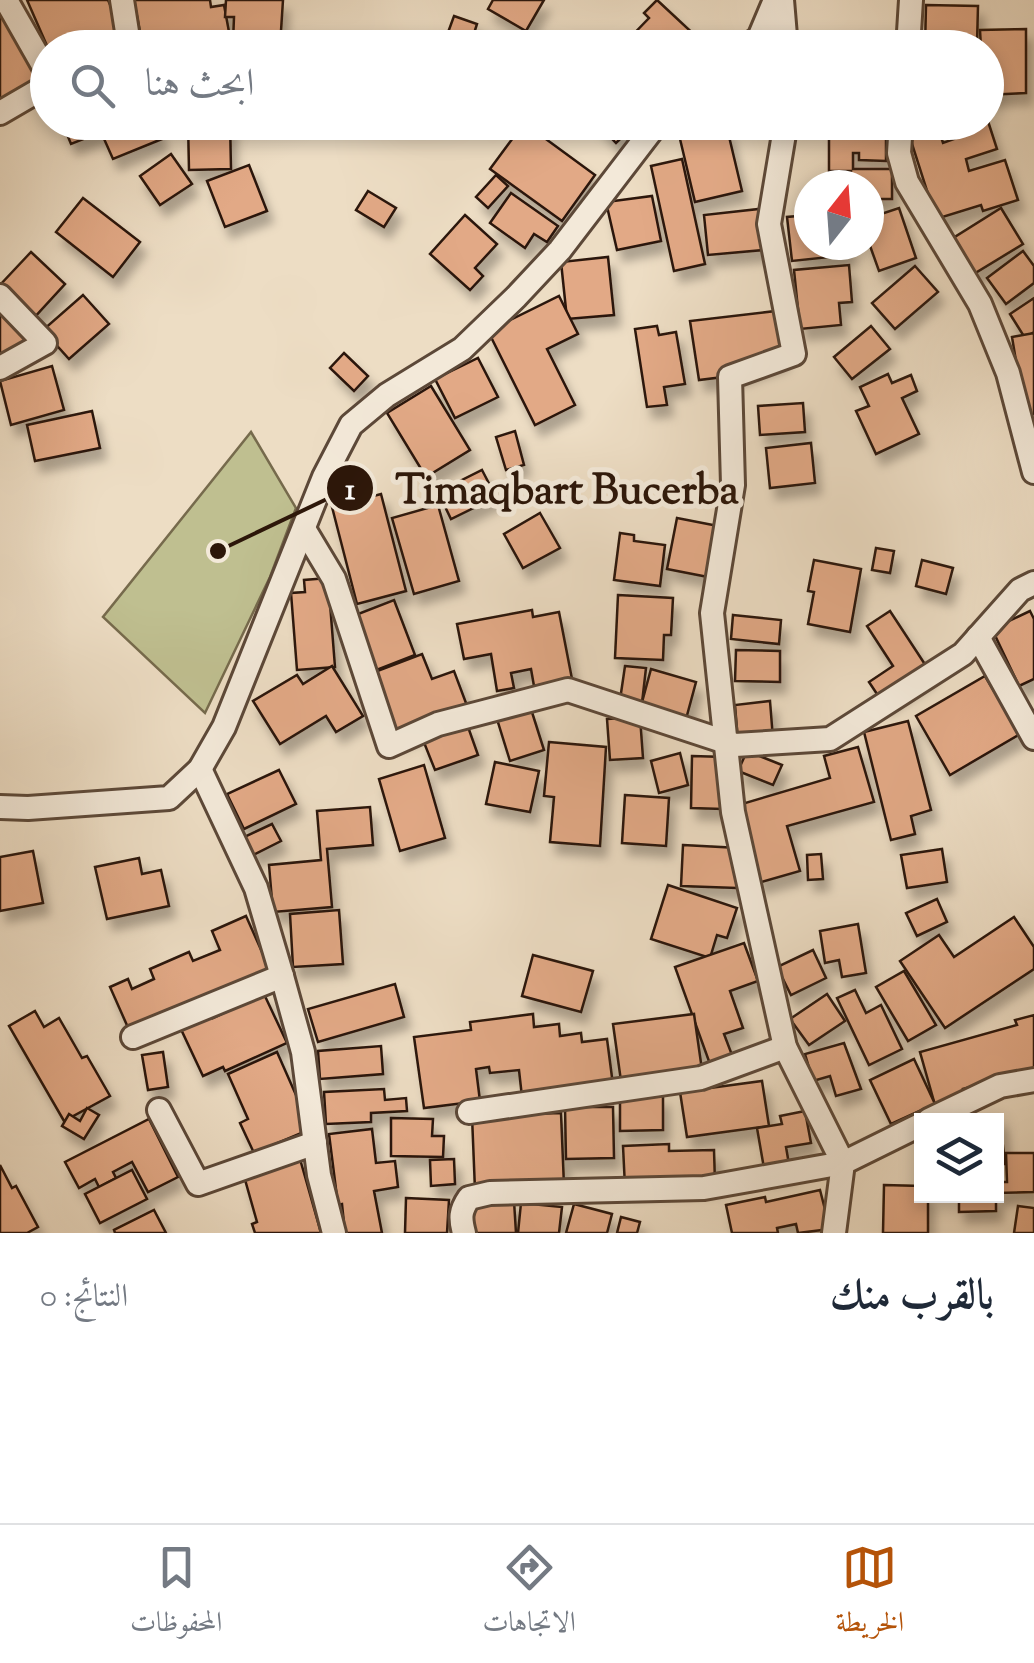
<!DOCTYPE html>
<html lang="ar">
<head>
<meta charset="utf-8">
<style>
	:root { --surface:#fff; --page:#f6f6f7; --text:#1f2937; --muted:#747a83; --line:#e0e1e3; --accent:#b45309 }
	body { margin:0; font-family:"Sorts Mill Goudy",Amiri,serif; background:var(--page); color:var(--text); direction:rtl }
	.controls { position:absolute; right:30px; bottom:30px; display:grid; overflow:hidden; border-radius:0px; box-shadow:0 5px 15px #0003 }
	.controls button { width:90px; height:90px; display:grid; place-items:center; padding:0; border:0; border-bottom:2px solid var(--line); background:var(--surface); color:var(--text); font:50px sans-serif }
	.compass { position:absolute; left:794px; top:170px; width:90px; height:90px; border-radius:50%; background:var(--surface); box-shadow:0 5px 15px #0003; rotate:17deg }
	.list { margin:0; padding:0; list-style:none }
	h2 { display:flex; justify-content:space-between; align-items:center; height:130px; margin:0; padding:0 40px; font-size:42px }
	h2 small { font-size:32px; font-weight:400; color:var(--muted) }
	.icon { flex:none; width:55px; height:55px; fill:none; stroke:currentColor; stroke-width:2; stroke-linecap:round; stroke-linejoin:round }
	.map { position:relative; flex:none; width:1034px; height:1233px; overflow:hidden; direction:ltr }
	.search { position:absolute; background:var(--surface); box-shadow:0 5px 15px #0003; left:30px; right:30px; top:30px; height:110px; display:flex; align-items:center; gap:25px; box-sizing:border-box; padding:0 35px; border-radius:55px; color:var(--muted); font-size:38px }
	.sheet { height:290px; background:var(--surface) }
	nav { display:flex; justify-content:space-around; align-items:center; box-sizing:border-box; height:140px; border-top:2px solid var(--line); background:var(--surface); font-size:28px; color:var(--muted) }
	nav a { display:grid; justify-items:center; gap:5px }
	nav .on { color:var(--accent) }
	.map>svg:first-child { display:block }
	.green { fill:#bfbf90; stroke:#766a4c; stroke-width:2.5 }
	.building { fill:#e2a986; stroke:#2c1609; stroke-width:2.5; filter:url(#shadow) }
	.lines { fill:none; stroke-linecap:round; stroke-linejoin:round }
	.minor-casing { stroke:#5c4838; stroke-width:28 }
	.minor { stroke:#f3e9d9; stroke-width:22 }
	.leader { fill:none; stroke:#2c1609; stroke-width:4 }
	.callout-dot { fill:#2c1609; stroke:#f3e9d9; stroke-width:4 }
	.mark-label { font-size:30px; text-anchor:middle; font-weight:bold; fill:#fff }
	.callout-label { font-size:42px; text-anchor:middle; font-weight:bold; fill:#2c1609; stroke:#f3e9d9; stroke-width:10; stroke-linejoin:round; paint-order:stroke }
</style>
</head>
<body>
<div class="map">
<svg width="1034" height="1233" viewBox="0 0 1034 1233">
	<defs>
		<filter id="shadow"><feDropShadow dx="6" dy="11" stdDeviation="5" flood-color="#0004"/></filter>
	</defs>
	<rect width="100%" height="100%" fill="#edddc4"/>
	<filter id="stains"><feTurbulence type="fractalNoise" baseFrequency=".002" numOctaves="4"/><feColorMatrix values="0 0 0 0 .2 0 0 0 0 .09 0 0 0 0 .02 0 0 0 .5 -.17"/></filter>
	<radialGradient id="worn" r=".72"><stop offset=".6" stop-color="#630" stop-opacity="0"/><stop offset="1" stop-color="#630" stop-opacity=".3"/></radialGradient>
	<polygon class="green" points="251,432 296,508 270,577 205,713 103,617"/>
	<g class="building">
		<polygon points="27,0 108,0 123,34 93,48 48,48"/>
		<polygon points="134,0 210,0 211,7 224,5 232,48 143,48"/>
		<polygon points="226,0 283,0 280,46 233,43 234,17 225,17"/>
		<polygon points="493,0 544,0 526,31 488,9"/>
		<polygon points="657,0 699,39 691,48 624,48 622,46 649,18 644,13"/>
		<polygon points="0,1 41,80 1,101 0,99"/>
		<polygon points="926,5 978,6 977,44 979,48 925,48"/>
		<polygon points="454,16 477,24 470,46 446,38"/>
		<polygon points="1026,29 1026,93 986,95 986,48 981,48 980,30"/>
		<polygon points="986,115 997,149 966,159 969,171 1005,160 1018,200 983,211 981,205 936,219 905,122 936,122 943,143 954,139 949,122 986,122"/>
		<polygon points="62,122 155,122 162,139 113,159 101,132 71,144"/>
		<polygon points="188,122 230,122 231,169 189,170"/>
		<polygon points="596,122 638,122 616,143"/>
		<polygon points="524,123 595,175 562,221 490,169"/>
		<polygon points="829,123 886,124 886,161 859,160 859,153 853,153 853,169 892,169 892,199 869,199 869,185 851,185 851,171 829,171"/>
		<polygon points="727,128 742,191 695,202 680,139"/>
		<polygon points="171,154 192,184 160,205 140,176"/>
		<polygon points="682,159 705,264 674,271 651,166"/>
		<polygon points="249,165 267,211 225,227 207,181"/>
		<polygon points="496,175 508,186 488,208 476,197"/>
		<polygon points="368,191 396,208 384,227 356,210"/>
		<polygon points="511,193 558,226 547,242 534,234 525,248 490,223"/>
		<polygon points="652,196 661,241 617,250 606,202"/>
		<polygon points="83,198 140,242 113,277 56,232"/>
		<polygon points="899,208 916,258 879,271 869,243 869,218"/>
		<polygon points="1001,208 1023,244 972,275 950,240"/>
		<polygon points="759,209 763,250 708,255 704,215"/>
		<polygon points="465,215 497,244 475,268 483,276 470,290 430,254"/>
		<polygon points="809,215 809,245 848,245 849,255 792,261 787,217"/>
		<polygon points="1023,251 1034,266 1034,283 1006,304 987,278"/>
		<polygon points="31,252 65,284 31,321 0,285"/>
		<polygon points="608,257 614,315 567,319 561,262"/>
		<polygon points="849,265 852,302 839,303 841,325 800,329 794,270"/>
		<polygon points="915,266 938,292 895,329 872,303"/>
		<polygon points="83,295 109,324 69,359 43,330"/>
		<polygon points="559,296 578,334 547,349 575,405 535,425 488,331"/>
		<polygon points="1034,298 1034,332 1025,338 1010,314"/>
		<polygon points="0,307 26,341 0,361"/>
		<polygon points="776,311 783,358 731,376 699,380 690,321"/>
		<polygon points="657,326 659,335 676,332 685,384 664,387 667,405 647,407 635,329"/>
		<polygon points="871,326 890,349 852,379 834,357"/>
		<polygon points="1034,333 1034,414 1025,415 1012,337"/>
		<polygon points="344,353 368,376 354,391 330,368"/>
		<polygon points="478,358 498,397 455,418 435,379"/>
		<polygon points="52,366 64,410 11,425 0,381"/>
		<polygon points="888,374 892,383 911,375 917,391 902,398 919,434 876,454 856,411 869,406 860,387"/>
		<polygon points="431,386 470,450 426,477 387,413"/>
		<polygon points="803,403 805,432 760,435 758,406"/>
		<polygon points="92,411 100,448 35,461 27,425"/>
		<polygon points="515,431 524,465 506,470 496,437"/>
		<polygon points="811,443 815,483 770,488 766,448"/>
		<polygon points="482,470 496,497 451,519 438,492"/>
		<polygon points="381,494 406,591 357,604 332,507"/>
		<polygon points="438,505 459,581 414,594 392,518"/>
		<polygon points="540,513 560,548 523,568 504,534"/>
		<polygon points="677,518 718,526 708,577 667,569"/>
		<polygon points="620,533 634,535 634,541 665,545 660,586 614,580"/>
		<polygon points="876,548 894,551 890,573 872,570"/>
		<polygon points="814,560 861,569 850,632 808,624 814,592 808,591"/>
		<polygon points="922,560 953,568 946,594 916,586"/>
		<polygon points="328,578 335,667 297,670 291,593 305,592 304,580"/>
		<polygon points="618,595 673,598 671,635 664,635 663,660 615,658"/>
		<polygon points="394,600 415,655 374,671 353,616"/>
		<polygon points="532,610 533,617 559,612 572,679 534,686 531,669 511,673 514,688 497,691 491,654 464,659 457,624"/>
		<polygon points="890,611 930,672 883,703 869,682 893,666 867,626"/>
		<polygon points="1030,611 1034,619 1034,679 1019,686 992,629"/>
		<polygon points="733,615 781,620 779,644 731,639"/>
		<polygon points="736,650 780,651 780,682 735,681"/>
		<polygon points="422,654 432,679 454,671 469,711 396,738 372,673"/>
		<polygon points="332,666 363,716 336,732 326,716 280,744 253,701 297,675 303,684"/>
		<polygon points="625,666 646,668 642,703 620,700"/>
		<polygon points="651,669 696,682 686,719 641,706"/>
		<polygon points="985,676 1020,734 950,775 916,716"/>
		<polygon points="770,701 773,739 738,742 735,705"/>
		<polygon points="531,709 544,750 510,761 497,719"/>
		<polygon points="640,717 643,758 610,760 607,719"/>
		<polygon points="908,721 931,810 911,816 915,834 891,840 864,732"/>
		<polygon points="467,724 478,755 435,770 423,740"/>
		<polygon points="549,742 606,747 600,846 550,842 554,797 544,796"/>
		<polygon points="858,747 874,802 787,826 800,871 758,883 735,806 830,778 824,756"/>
		<polygon points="747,751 782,765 773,785 738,771"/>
		<polygon points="680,753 688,785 659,793 651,761"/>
		<polygon points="692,756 725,757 723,809 691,808"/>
		<polygon points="495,762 539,771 530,812 486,804"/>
		<polygon points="424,765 445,838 400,851 379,779"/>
		<polygon points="279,770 296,804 244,829 227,794"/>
		<polygon points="625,795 669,798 666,846 622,843"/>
		<polygon points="370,807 373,845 327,849 332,907 273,912 269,865 321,860 317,811"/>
		<polygon points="272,824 281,841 253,855 244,837"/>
		<polygon points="683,845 739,848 737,888 681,886"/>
		<polygon points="942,849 947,882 907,888 901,855"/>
		<polygon points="33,851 43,903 0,911 0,857"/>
		<polygon points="821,854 823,879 808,880 807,855"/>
		<polygon points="139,858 142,874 161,870 169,906 107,919 95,867"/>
		<polygon points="668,885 737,908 727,938 717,935 710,958 651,939"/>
		<polygon points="937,899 947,922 917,936 906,913"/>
		<polygon points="339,910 343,964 293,967 290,914"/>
		<polygon points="246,916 270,970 130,1032 110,987 128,979 132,989 154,979 150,969 189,952 193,961 220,950 212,931"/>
		<polygon points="1014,917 1034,947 1034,969 945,1028 900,961 939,935 954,957"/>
		<polygon points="858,924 866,973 842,977 839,960 825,963 820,931"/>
		<polygon points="744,943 758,981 730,991 743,1028 724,1034 732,1055 710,1064 675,967"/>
		<polygon points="813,950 826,978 791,995 777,967"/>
		<polygon points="533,955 593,971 581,1012 522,996"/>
		<polygon points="904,971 936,1025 908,1041 876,987"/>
		<polygon points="395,984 404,1017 318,1042 308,1009"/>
		<polygon points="855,990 866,1013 881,1005 902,1049 869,1065 837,998"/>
		<polygon points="264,994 287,1043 225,1071 223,1067 203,1076 179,1025 210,1010 213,1018"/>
		<polygon points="827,994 845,1021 809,1045 790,1019"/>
		<polygon points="35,1011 44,1027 59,1018 82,1058 87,1056 110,1096 64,1121 9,1026"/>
		<polygon points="533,1014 534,1027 559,1024 560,1036 581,1033 582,1042 607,1039 613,1085 522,1097 519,1070 490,1073 489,1067 476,1069 480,1101 424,1108 414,1037 471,1030 470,1022"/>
		<polygon points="694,1014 702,1070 621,1081 613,1024"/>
		<polygon points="1034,1015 1034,1071 963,1089 965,1097 935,1105 920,1052 1017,1025 1015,1020"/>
		<polygon points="844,1043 861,1089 836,1096 830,1076 813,1081 805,1054"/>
		<polygon points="381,1046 383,1074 320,1079 318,1051"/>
		<polygon points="163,1052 168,1087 148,1090 142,1055"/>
		<polygon points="277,1052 311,1129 254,1153 240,1123 248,1119 228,1074"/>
		<polygon points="914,1059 935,1104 891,1124 870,1080"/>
		<polygon points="762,1081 769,1126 687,1137 680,1092"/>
		<polygon points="384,1089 385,1100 406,1098 407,1111 371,1113 371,1122 326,1124 324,1092"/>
		<polygon points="620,1096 663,1096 663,1130 620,1131"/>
		<polygon points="565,1107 613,1107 614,1158 566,1159"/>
		<polygon points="87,1108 99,1115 84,1139 62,1126 69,1114 80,1121"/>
		<polygon points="805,1111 811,1143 786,1147 790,1170 765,1174 757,1128 782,1124 780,1116"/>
		<polygon points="561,1113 564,1186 475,1190 472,1116"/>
		<polygon points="391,1118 433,1119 432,1136 444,1136 443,1157 391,1156"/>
		<polygon points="149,1119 178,1177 148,1192 132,1162 113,1172 116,1178 99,1187 95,1179 79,1188 65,1162"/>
		<polygon points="1000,1119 1005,1164 996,1165 996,1120 987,1120"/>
		<polygon points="372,1129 376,1163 395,1161 398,1187 374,1191 382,1233 345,1233 342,1204 338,1205 329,1134"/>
		<polygon points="669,1144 669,1151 714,1150 715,1183 625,1187 623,1146"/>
		<polygon points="1006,1153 1034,1153 1034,1192 996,1193 996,1182 1007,1182"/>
		<polygon points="300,1159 321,1233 255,1233 252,1224 257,1222 244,1176"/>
		<polygon points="454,1159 455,1184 431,1186 430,1160"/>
		<polygon points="0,1165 12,1188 16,1186 38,1227 27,1233 0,1233"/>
		<polygon points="132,1170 147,1199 100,1223 85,1194"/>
		<polygon points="884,1185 922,1186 922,1196 928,1196 928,1233 883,1233"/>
		<polygon points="820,1190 830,1229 798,1233 796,1224 777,1228 778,1233 732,1233 726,1205 765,1197 766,1202"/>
		<polygon points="959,1196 996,1196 996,1211 959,1212"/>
		<polygon points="406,1198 449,1200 447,1233 405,1233"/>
		<polygon points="514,1201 516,1233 474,1233 471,1204"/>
		<polygon points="521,1203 562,1207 559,1233 518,1233"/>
		<polygon points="574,1204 612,1214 607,1233 566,1233"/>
		<polygon points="1018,1206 1034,1208 1034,1233 1014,1233"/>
		<polygon points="154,1210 166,1233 115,1233 114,1230"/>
		<polygon points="621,1217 640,1222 637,1233 617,1233"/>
	</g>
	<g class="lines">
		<g class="minor-casing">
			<g id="minor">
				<polyline points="6,0 48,74"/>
				<polyline points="782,0 786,48"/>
				<polyline points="112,48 128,38 122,0"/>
				<polyline points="745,48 759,38 775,0"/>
				<polyline points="908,48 911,0"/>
				<polyline points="0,113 48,85"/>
				<polyline points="901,122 899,153 907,182 980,304 1008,373 1034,472"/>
				<polyline points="0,296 45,343 0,368"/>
				<polyline points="304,529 334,579 389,746 438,724 568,690 735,745 830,739 963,654 1020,590 1034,583"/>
				<polyline points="978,637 1034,738"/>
				<polyline points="200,769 256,888 282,976 303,1052 319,1175 334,1233"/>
				<polyline points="0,807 28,808 169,798 200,769 224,727 324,477 351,425 387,395 462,349 516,297 560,250 658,122"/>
				<polyline points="133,1037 282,976"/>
				<polyline points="159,1110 198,1184 315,1143"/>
				<polyline points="469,1112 701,1078 785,1047"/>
				<polyline points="929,1120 1000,1086 1034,1080"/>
				<path d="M464,1233C460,1218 460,1211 469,1198L490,1193L704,1188L843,1163L785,1047L733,812L712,613L733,485L730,377L794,354L769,224L786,122"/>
				<polyline points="834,1233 843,1163 922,1124"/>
			</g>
		</g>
		<use href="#minor" class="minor"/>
	</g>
	<path class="leader" d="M218 551L350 488"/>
	<g class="callout-dot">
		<circle cx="218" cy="551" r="10"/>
		<circle cx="350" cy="488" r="25"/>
	</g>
	<g class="mark-label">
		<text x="350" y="499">1</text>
	</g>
	<g class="callout-label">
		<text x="567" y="503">Timaqbart Bucerba</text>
	</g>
	<rect width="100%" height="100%" filter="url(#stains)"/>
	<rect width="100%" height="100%" fill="url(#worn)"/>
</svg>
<div class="controls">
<button><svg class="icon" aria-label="layers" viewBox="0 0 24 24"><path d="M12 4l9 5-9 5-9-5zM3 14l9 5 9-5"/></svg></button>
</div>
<svg class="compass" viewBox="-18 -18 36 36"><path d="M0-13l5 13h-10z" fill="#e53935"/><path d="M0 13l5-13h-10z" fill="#747a83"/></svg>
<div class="search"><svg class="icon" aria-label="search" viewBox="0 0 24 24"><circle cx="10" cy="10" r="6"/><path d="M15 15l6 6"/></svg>ابحث هنا</div>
</div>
<section class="sheet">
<h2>بالقرب منك<small>النتائج: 0</small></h2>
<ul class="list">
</ul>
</section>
<nav>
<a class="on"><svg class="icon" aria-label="map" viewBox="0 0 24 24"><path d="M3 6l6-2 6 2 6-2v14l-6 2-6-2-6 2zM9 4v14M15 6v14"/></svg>الخريطة</a>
<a><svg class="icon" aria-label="directions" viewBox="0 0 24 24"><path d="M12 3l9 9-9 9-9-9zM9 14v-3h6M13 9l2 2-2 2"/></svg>الاتجاهات</a>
<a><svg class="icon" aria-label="saved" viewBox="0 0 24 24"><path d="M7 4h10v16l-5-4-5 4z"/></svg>المحفوظات</a>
</nav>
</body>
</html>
